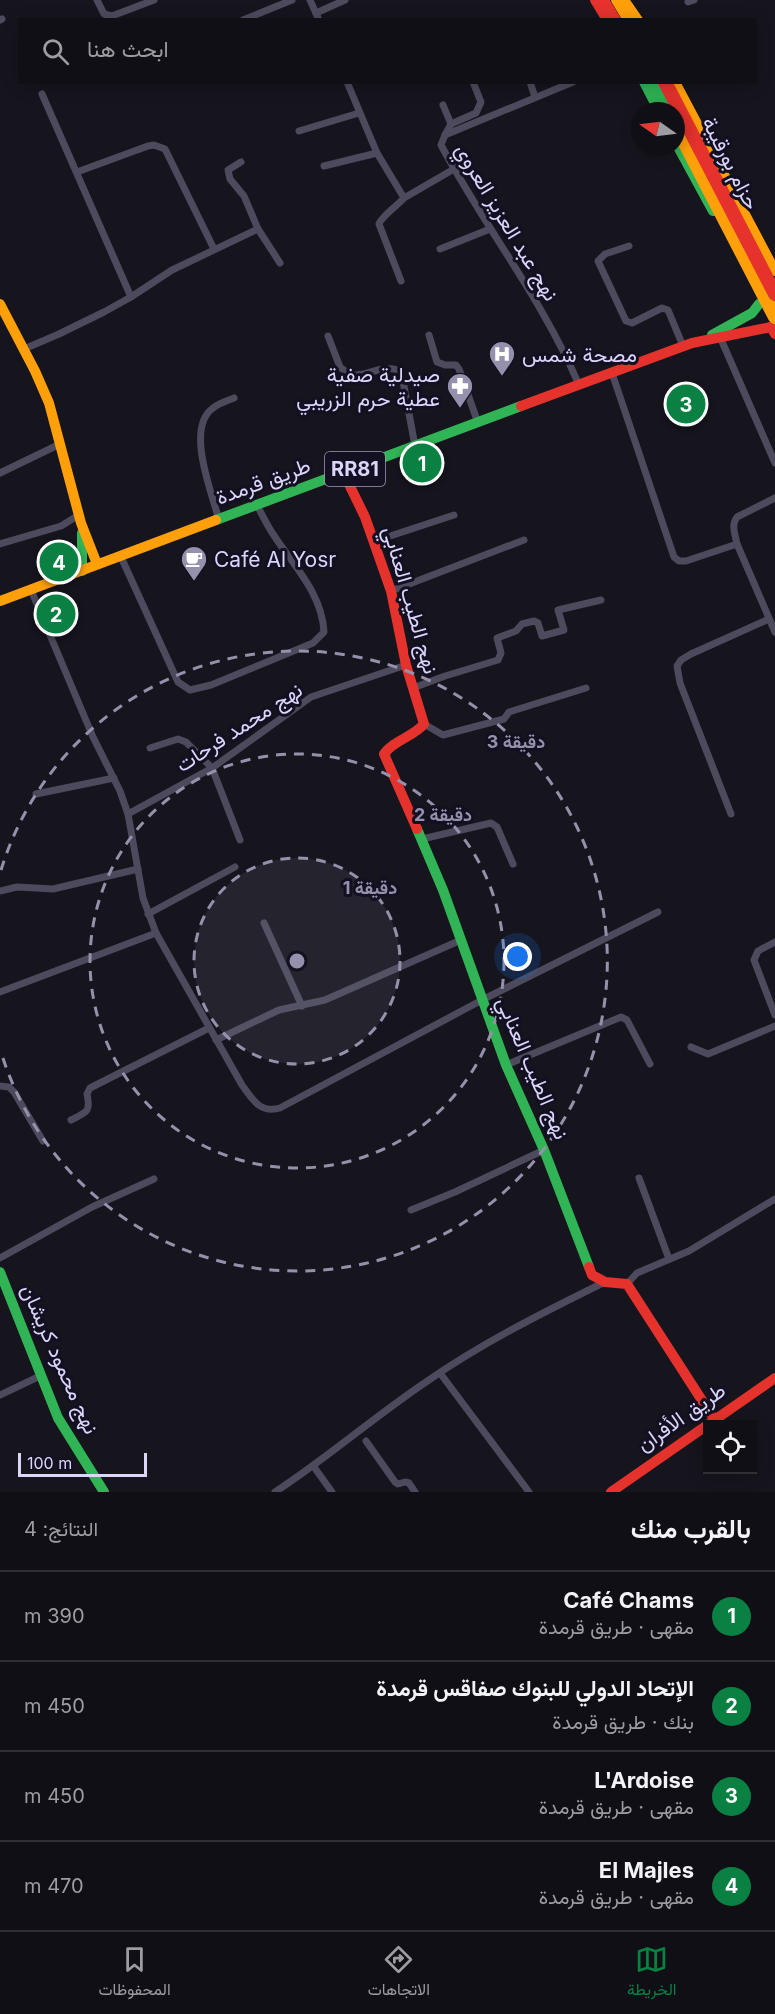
<!DOCTYPE html>
<html lang="ar">
<head>
<meta charset="utf-8">
<style>
	:root { --surface:#100f16; --page:#1e1d23; --text:#f1f3f6; --muted:#9c9ca1; --line:#302f35; --accent:#0b8043 }
	body { margin:0; font-family:Inter,Vazirmatn,sans-serif; background:var(--page); color:var(--text); direction:rtl }
	.controls { position:absolute; right:18px; bottom:18px; display:grid; overflow:hidden; border-radius:0px; box-shadow:0 3px 15px #0003 }
	.controls button { width:54px; height:54px; display:grid; place-items:center; padding:0; border:0; border-bottom:2px solid var(--line); background:var(--surface); color:var(--text); font:30px sans-serif }
	.compass { position:absolute; left:631px; top:102px; width:54px; height:54px; border-radius:50%; background:var(--surface); box-shadow:0 3px 15px #0003; rotate:284deg }
	.scale { position:absolute; left:18px; bottom:15px; width:129px; box-sizing:border-box; padding-left:6px; border:3px solid #dad5fa; border-top:0; font-size:16px; line-height:21px; white-space:nowrap; color:#dad5fa; -webkit-text-stroke:4px #131021; paint-order:stroke }
	.you { position:absolute; left:518px; top:957px; width:21px; height:21px; margin:-15px; border:4px solid #fff; border-radius:50%; background:#1a73e8; box-shadow:0 0 0 9px #1a73e833 }
	.badge { display:grid; place-items:center; width:39px; height:39px; border-radius:50%; background:var(--accent); color:#fff; font-size:20px; font-weight:700 }
	.pin { position:absolute; translate:-50% -50%; border:3px solid #fff; box-shadow:0 2px 6px #0006 }
	.list { margin:0; padding:0; list-style:none }
	h2 { display:flex; justify-content:space-between; align-items:center; height:78px; margin:0; padding:0 24px; font-size:26px }
	h2 small { font-size:20px; font-weight:400; color:var(--muted) }
	.list li { display:grid; grid-template-columns:39px 1fr auto; gap:18px; align-items:center; box-sizing:border-box; height:90px; padding:0 24px; border-top:2px solid var(--line) }
	.list b { display:block; font-size:22px; white-space:nowrap }
	.list p { margin:0; font-size:20px; white-space:nowrap; color:var(--muted) }
	.list em { font-size:20px; font-style:normal; color:var(--muted) }
	.icon { flex:none; width:33px; height:33px; fill:none; stroke:currentColor; stroke-width:2; stroke-linecap:round; stroke-linejoin:round }
	.map { position:relative; flex:none; width:775px; height:1492px; overflow:hidden; direction:ltr }
	.search { position:absolute; background:var(--surface); box-shadow:0 3px 15px #0003; left:18px; right:18px; top:18px; height:66px; display:flex; align-items:center; gap:15px; box-sizing:border-box; padding:0 21px; border-radius:0px; color:var(--muted); font-size:22px }
	.sheet { height:438px; background:var(--surface) }
	nav { display:flex; justify-content:space-around; align-items:center; box-sizing:border-box; height:84px; border-top:2px solid var(--line); background:var(--surface); font-size:16px; color:var(--muted) }
	nav a { display:grid; justify-items:center; gap:3px }
	nav .on { color:var(--accent) }
	.map>svg:first-child { display:block }
	.lines { fill:none; stroke-linecap:round; stroke-linejoin:round }
	.street { stroke:#4c4a5c; stroke-width:7 }
	.fast { stroke:#30b455; stroke-width:10 }
	.slow { stroke:#ff9f0a; stroke-width:10 }
	.jam { stroke:#e5322d; stroke-width:10 }
	.fast-bridge { stroke:#30b455; stroke-width:14 }
	.slow-bridge { stroke:#ff9f0a; stroke-width:14 }
	.jam-bridge { stroke:#e5322d; stroke-width:14 }
	.ring { fill:none; stroke:#9591ad; stroke-width:3; stroke-dasharray:10 8 }
	.labels { text-anchor:middle; dominant-baseline:central; stroke-width:6; stroke-linejoin:round; paint-order:stroke }
	.shield { fill:#131021; stroke:#9e9ab9; stroke-width:1.5 }
	.shield-label { font-size:20px; font-weight:bold; fill:#dad5fa }
	.street-label { font-size:21px; fill:#dad5fa; stroke:#131021 }
	.poi-label { font-size:21px; fill:#dad5fa; stroke:#131021; text-anchor:start }
	.centre { fill:#9591ad; stroke:#131021; stroke-width:3 }
	.ring-label { font-size:18px; text-anchor:middle; font-weight:bold; fill:#9591ad; stroke:#131021; stroke-width:6; stroke-linejoin:round; paint-order:stroke }
</style>
</head>
<body>
<div class="map">
<svg width="775" height="1492" viewBox="0 0 775 1492">
	<rect width="100%" height="100%" fill="#16141d"/>
	<g class="lines">
		<g class="street">
			<polyline points="97,0 104,14 112,16 154,0"/>
			<polyline points="310,0 319,20"/>
			<polyline points="688,2 694,0"/>
			<polyline points="316,13 345,0"/>
			<polyline points="0,20 2,19"/>
			<polyline points="243,20 292,0"/>
			<polyline points="347,82 377,153 404,198 454,169"/>
			<polyline points="530,82 535,97"/>
			<path d="M573,82L445,135L441,145C484,226 543,300 579,385"/>
			<polyline points="42,94 131,297"/>
			<polyline points="443,105 451,124"/>
			<polyline points="299,131 359,113"/>
			<polyline points="445,135 451,124 476,113 481,102 473,82"/>
			<polyline points="241,162 228,170 230,179 244,196 258,229 280,263"/>
			<polyline points="324,166 377,153"/>
			<polyline points="77,172 148,146 154,145 165,149 214,249"/>
			<polyline points="629,246 605,254 598,261 626,321 632,323 662,308 668,310 683,346"/>
			<polyline points="440,249 490,229"/>
			<path d="M401,281L379,224C381,217 398,205 404,198"/>
			<polyline points="429,335 437,362 445,365 456,365 459,369 478,423"/>
			<path d="M328,336L340,367L350,375C365,377 383,364 397,370L403,381L415,446"/>
			<polyline points="720,337 775,463"/>
			<polyline points="24,349 59,334 104,312 131,297 172,270 258,229"/>
			<path d="M612,373L674,557L679,561H686L737,544C735,534 731,525 737,517L775,498"/>
			<polyline points="0,473 60,444"/>
			<path d="M219,520C212,493 185,428 213,408C219,403 227,401 234,398"/>
			<polyline points="375,541 454,515"/>
			<polyline points="0,544 61,526 79,515"/>
			<polyline points="737,544 775,632"/>
			<path d="M121,557L178,682L190,690L211,685L313,643L324,632C322,593 293,565 273,534C267,525 262,515 257,505"/>
			<path d="M31,590L93,737L120,791L128,814L143,898L156,933L242,1085C252,1099 260,1114 280,1108L482,1000L658,912"/>
			<polyline points="391,591 524,540"/>
			<polyline points="413,688 445,676 498,660 501,653 497,638 516,631 522,624 534,621 538,623 542,636 564,630 558,610 601,600"/>
			<polyline points="424,724 443,735 504,719 509,712 586,688"/>
			<polyline points="150,748 178,739 186,742 212,768 240,840"/>
			<polyline points="36,794 114,778"/>
			<polyline points="128,814 212,768 311,697 406,665"/>
			<polyline points="731,814 680,683 677,666 681,660 691,654 769,619"/>
			<polyline points="422,839 491,823 497,827 513,864"/>
			<polyline points="0,891 17,887 53,889 138,869"/>
			<polyline points="148,914 235,867"/>
			<polyline points="264,923 302,1006"/>
			<polyline points="775,942 758,951 754,960 775,1015"/>
			<polyline points="0,992 156,933"/>
			<polyline points="216,1040 279,1010 325,1000 461,940"/>
			<polyline points="691,1047 708,1054 775,1026"/>
			<polyline points="506,1065 621,1017 627,1020 650,1064"/>
			<polyline points="0,1086 9,1087 14,1092 43,1141"/>
			<path d="M71,1120C87,1112 91,1112 87,1094L90,1088L209,1028"/>
			<polyline points="639,1178 669,1259"/>
			<polyline points="411,1210 455,1192 544,1150"/>
			<polyline points="0,1258 92,1207 154,1179"/>
			<polyline points="627,1284 637,1273 689,1251 775,1199"/>
			<polyline points="440,1373 529,1492"/>
			<polyline points="0,1395 40,1376"/>
			<polyline points="366,1441 395,1482 398,1484 405,1482 409,1483 415,1492"/>
			<polyline points="314,1467 332,1492"/>
			<path d="M275,1492C327,1458 374,1417 426,1382C482,1343 544,1312 605,1282"/>
		</g>
		<g class="fast">
			<polyline points="644,82 659,111"/>
			<polyline points="676,143 713,211"/>
			<polyline points="712,335 752,313 759,304"/>
			<polyline points="216,520 521,406"/>
			<polyline points="82,533 82,571"/>
			<polyline points="417,829 443,890 506,1065 544,1150 589,1267"/>
			<polyline points="0,1272 58,1418 104,1492"/>
		</g>
		<g class="slow">
			<polyline points="616,0 628,20"/>
			<polyline points="624,0 638,20"/>
			<polyline points="675,82 775,271"/>
			<polyline points="0,304 35,371 49,403 81,523 97,564"/>
			<polyline points="0,601 216,520"/>
		</g>
		<g class="jam">
			<polyline points="595,0 607,20"/>
			<polyline points="604,0 616,20"/>
			<polyline points="771,327 775,334"/>
			<polyline points="521,406 692,343 771,327"/>
			<path d="M344,474L365,517L391,591L406,665L424,724C413,737 394,740 384,754L417,829"/>
			<polyline points="589,1267 592,1275 605,1282 627,1284 714,1419"/>
			<polyline points="611,1492 775,1378"/>
		</g>
		<polyline class="fast-bridge" points="653,82 668,111"/>
		<polyline class="slow-bridge" points="676,126 775,317"/>
		<polyline class="jam-bridge" points="665,82 775,294"/>
	</g>
	<circle cx="297" cy="961" r="103" fill="#9591ad" fill-opacity=".12"/>
	<g class="ring">
		<circle cx="297" cy="961" r="103"/>
		<circle cx="297" cy="961" r="207"/>
		<path d="M1 870A310 310 0 1 1 1 1052"/>
	</g>
	<defs>
		<g id="hospital-pin" transform="scale(1.35)"><path d="M0 17L-7.5 6A9.5 9.5 0 1 1 7.5 6Z" fill="#9591ad" stroke="#131021"/><path d="M-5-5h3v3.5h4V-5h3V5h-3V1.5h-4V5h-3Z" fill="#fff"/></g>
		<g id="pharmacy-pin" transform="scale(1.35)"><path d="M0 17L-7.5 6A9.5 9.5 0 1 1 7.5 6Z" fill="#9591ad" stroke="#131021"/><path d="M-2-6h4v4h4v4h-4v4h-4v-4h-4v-4h4Z" fill="#fff"/></g>
		<g id="cafe-pin" transform="scale(1.35)"><path d="M0 17L-7.5 6A9.5 9.5 0 1 1 7.5 6Z" fill="#9591ad" stroke="#131021"/><path d="M-5.5-4.5H6V0H3Q3 3.5 0 3.5H-2.5Q-5.5 3.5-5.5 0ZM3-3.2v2h1.7v-2ZM-6 4.5H4V6H-6Z" fill="#fff"/></g>
	</defs>
	<g fill-rule="evenodd">
		<use href="#hospital-pin" x="502" y="354"/>
		<use href="#pharmacy-pin" x="460" y="386"/>
		<use href="#cafe-pin" x="194" y="559"/>
	</g>
	<g class="labels">
		<rect class="shield" x="325" y="452" width="60" height="34" rx="4.5"/>
		<g class="shield-label">
			<text x="355" y="469">RR81</text>
		</g>
		<g class="street-label">
			<text transform="translate(731 163) rotate(63)">حزام بورقيبة</text>
			<text transform="translate(507 222) rotate(59)">نهج عبد العزيز العروي</text>
			<text transform="translate(263 481) rotate(-20)">طريق قرمدة</text>
			<text transform="translate(411 600) rotate(74)">نهج الطيب العنابي</text>
			<text transform="translate(239 727) rotate(-33)">نهج محمد فرحات</text>
			<text transform="translate(533 1068) rotate(67)">نهج الطيب العنابي</text>
			<text transform="translate(60 1359) rotate(66)">نهج محمود كريشان</text>
			<text transform="translate(681 1417) rotate(-35)">طريق الأفران</text>
		</g>
		<g class="poi-label">
			<text x="522" y="354">مصحة شمس</text>
			<text x="440" y="374" text-anchor="end">صيدلية صفية<tspan x="440" dy="24">عطية حرم الزريبي</tspan></text>
			<text x="214" y="559">Café Al Yosr</text>
		</g>
	</g>
	<circle cx="297" cy="961" r="9" class="centre"/>
	<g class="ring-label">
		<text x="516" y="748">3 دقيقة</text>
		<text x="443" y="821">2 دقيقة</text>
		<text x="370" y="894">1 دقيقة</text>
	</g>
</svg>
<div class="controls">
<button><svg class="icon" aria-label="locate" viewBox="0 0 24 24"><circle cx="12" cy="12" r="6"/><path d="M12 2v4M12 18v4M2 12h4M18 12h4"/></svg></button>
</div>
<svg class="compass" viewBox="-18 -18 36 36"><path d="M0-13l5 13h-10z" fill="#e53935"/><path d="M0 13l5-13h-10z" fill="#9c9ca1"/></svg>
<div class="scale">100 m</div>
<div class="you"></div>
<div class="pin badge" style="left:422px;top:463px">1</div>
<div class="pin badge" style="left:56px;top:614px">2</div>
<div class="pin badge" style="left:686px;top:404px">3</div>
<div class="pin badge" style="left:59px;top:562px">4</div>
<div class="search"><svg class="icon" aria-label="search" viewBox="0 0 24 24"><circle cx="10" cy="10" r="6"/><path d="M15 15l6 6"/></svg>ابحث هنا</div>
</div>
<section class="sheet">
<h2>بالقرب منك<small>النتائج: 4</small></h2>
<ul class="list">
<li><span class="badge">1</span><div><b>Café Chams</b><p>مقهى · طريق قرمدة</p></div><em>390 m</em></li>
<li><span class="badge">2</span><div><b>الإتحاد الدولي للبنوك صفاقس قرمدة</b><p>بنك · طريق قرمدة</p></div><em>450 m</em></li>
<li><span class="badge">3</span><div><b>L'Ardoise</b><p>مقهى · طريق قرمدة</p></div><em>450 m</em></li>
<li><span class="badge">4</span><div><b>El Majles</b><p>مقهى · طريق قرمدة</p></div><em>470 m</em></li>
</ul>
</section>
<nav>
<a class="on"><svg class="icon" aria-label="map" viewBox="0 0 24 24"><path d="M3 6l6-2 6 2 6-2v14l-6 2-6-2-6 2zM9 4v14M15 6v14"/></svg>الخريطة</a>
<a><svg class="icon" aria-label="directions" viewBox="0 0 24 24"><path d="M12 3l9 9-9 9-9-9zM9 14v-3h6M13 9l2 2-2 2"/></svg>الاتجاهات</a>
<a><svg class="icon" aria-label="saved" viewBox="0 0 24 24"><path d="M7 4h10v16l-5-4-5 4z"/></svg>المحفوظات</a>
</nav>
</body>
</html>
